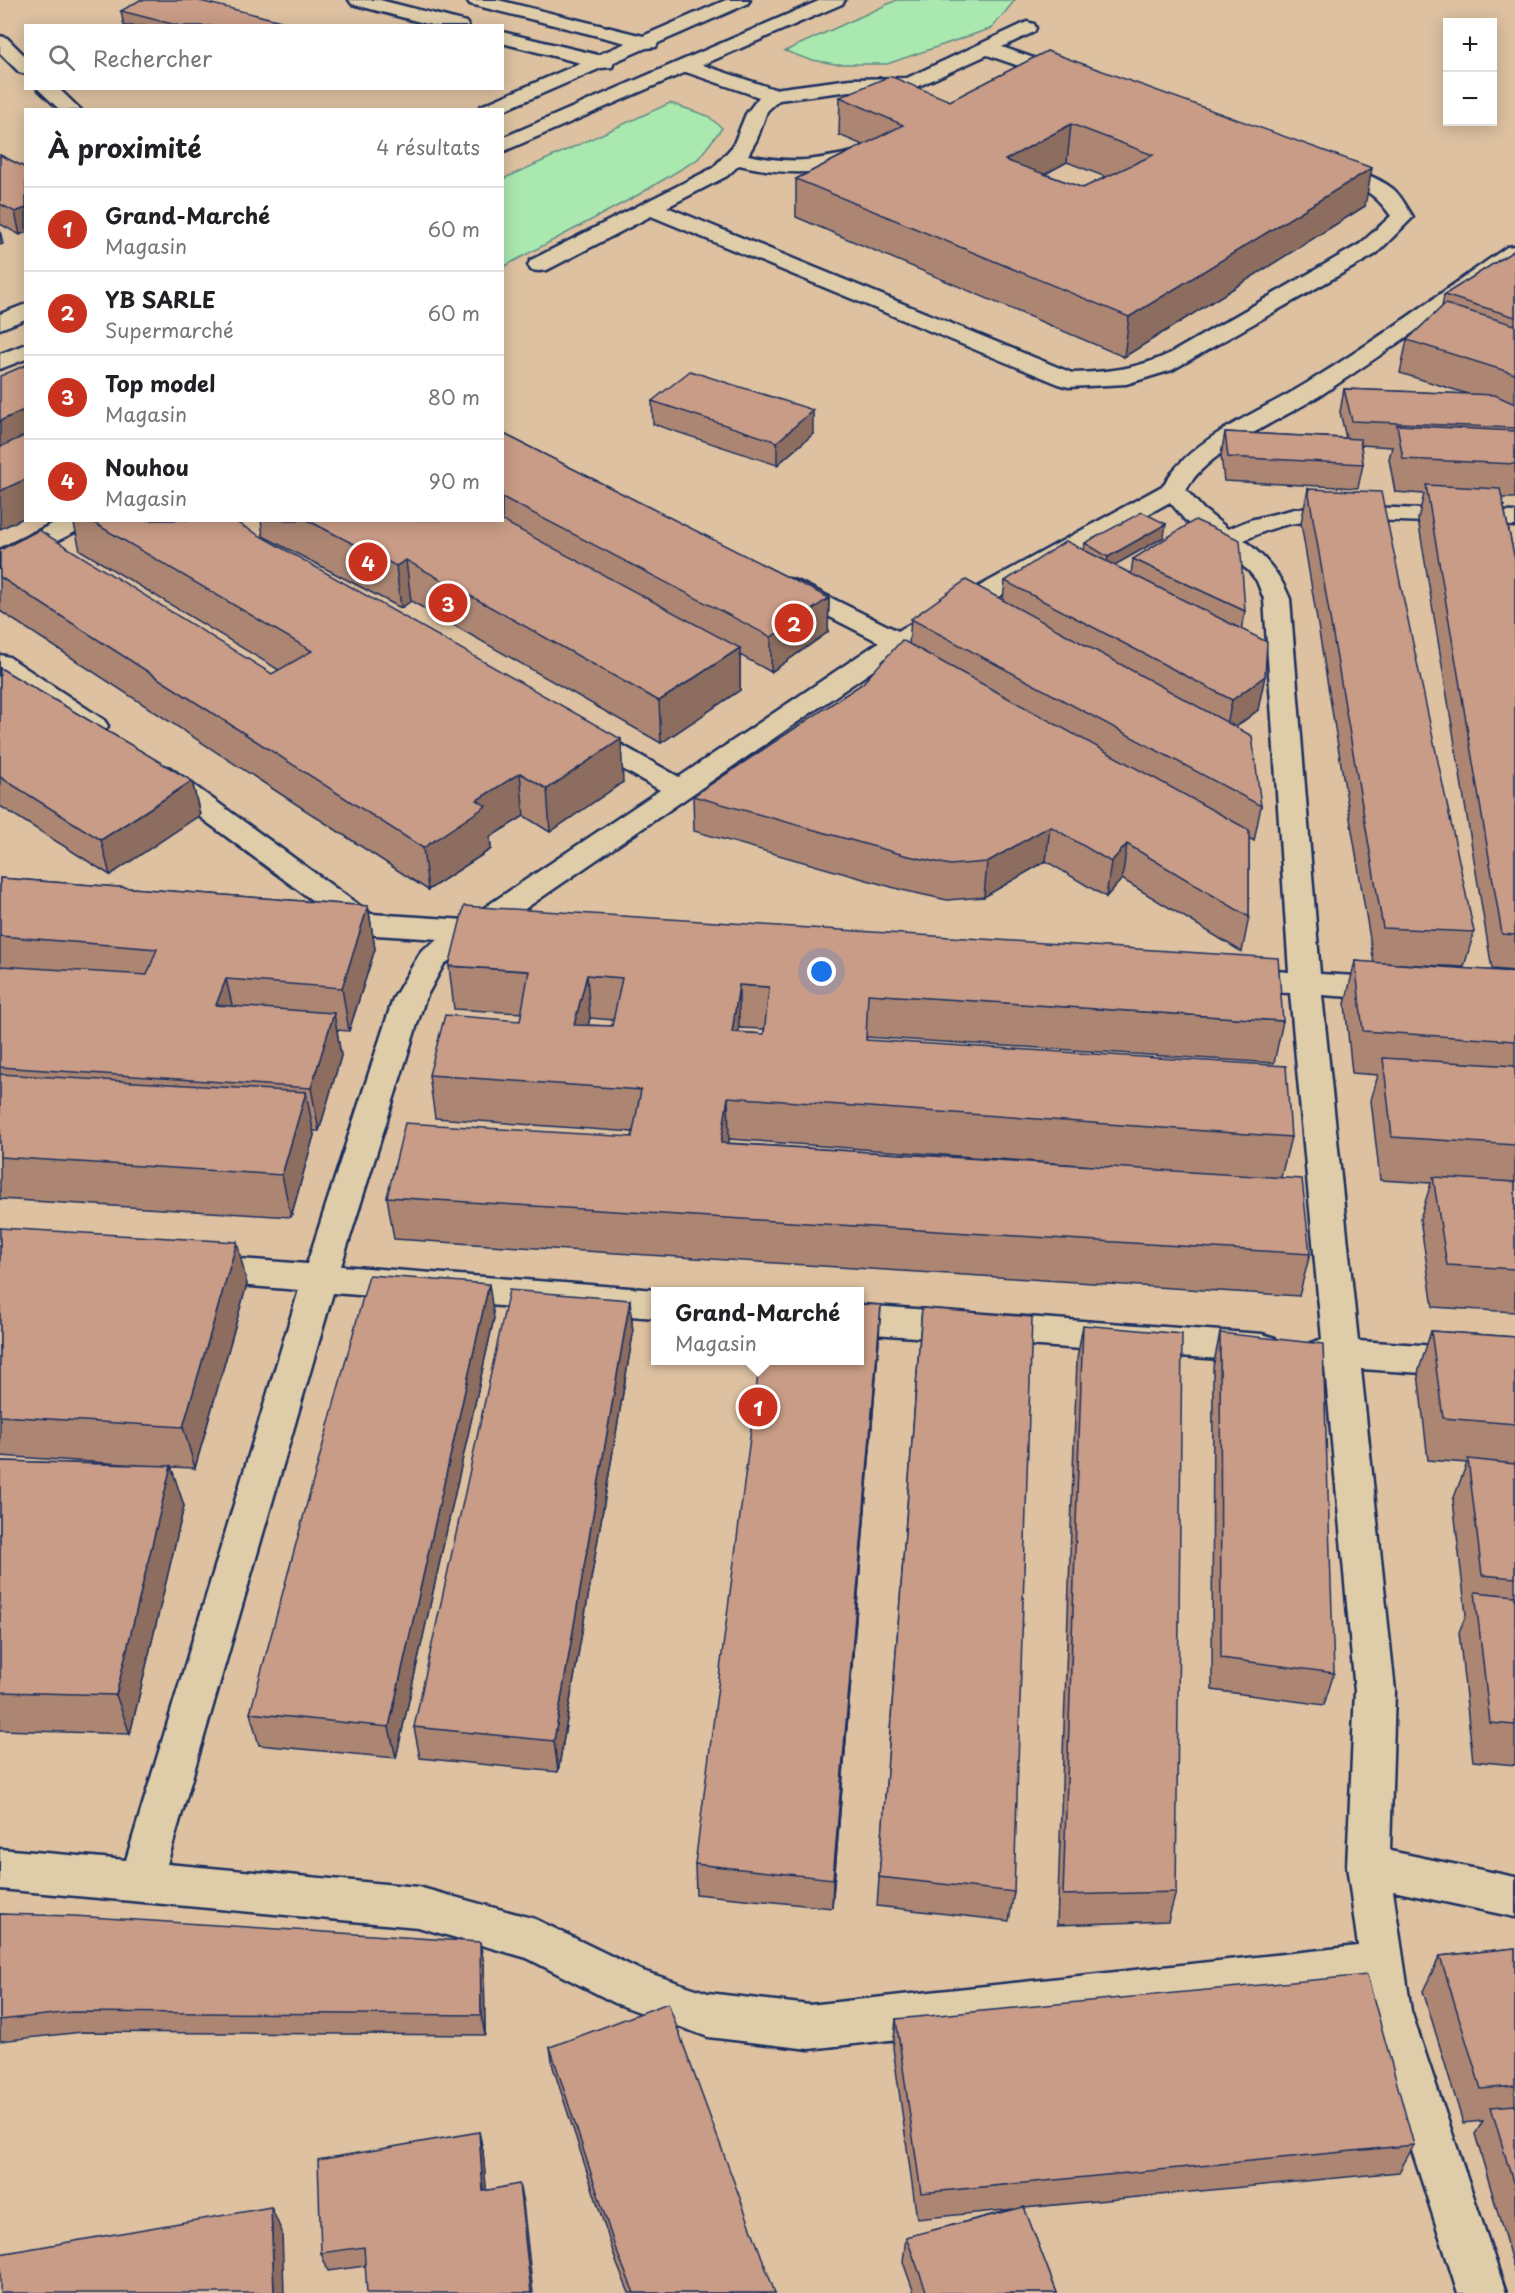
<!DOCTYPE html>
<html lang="fr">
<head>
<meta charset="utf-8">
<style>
	:root { --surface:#fff; --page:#f6f6f6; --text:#202124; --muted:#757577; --line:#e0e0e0; --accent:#c8321e }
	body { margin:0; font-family:"Playpen Sans",sans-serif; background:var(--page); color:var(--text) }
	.controls { position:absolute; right:18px; top:18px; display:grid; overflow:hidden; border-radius:0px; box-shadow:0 3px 15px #0003 }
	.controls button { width:54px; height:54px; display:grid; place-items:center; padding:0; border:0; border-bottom:2px solid var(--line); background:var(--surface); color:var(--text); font:30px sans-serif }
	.you { position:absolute; left:822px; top:972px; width:21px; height:21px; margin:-15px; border:4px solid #fff; border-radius:50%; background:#1a73e8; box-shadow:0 0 0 9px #1a73e833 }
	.badge { display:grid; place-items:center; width:39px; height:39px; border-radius:50%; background:var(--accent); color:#fff; font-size:20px; font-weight:700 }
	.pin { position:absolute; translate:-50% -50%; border:3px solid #fff; box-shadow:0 2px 6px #0006 }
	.popup { position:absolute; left:651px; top:1287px; width:213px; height:78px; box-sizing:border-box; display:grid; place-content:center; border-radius:0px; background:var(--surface); filter:drop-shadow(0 2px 4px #0005); font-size:20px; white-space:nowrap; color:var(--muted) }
	.popup b { font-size:22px; color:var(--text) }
	.popup::after { content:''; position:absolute; left:50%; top:100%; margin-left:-12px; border:12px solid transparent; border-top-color:var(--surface) }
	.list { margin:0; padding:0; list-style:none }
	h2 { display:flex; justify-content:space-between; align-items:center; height:78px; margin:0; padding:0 24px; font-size:26px }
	h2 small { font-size:20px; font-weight:400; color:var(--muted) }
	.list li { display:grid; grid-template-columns:39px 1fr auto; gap:18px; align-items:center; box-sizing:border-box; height:84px; padding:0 24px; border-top:2px solid var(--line) }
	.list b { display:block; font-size:22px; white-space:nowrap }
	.list p { margin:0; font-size:20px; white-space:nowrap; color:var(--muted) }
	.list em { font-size:20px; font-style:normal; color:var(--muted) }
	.icon { flex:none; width:33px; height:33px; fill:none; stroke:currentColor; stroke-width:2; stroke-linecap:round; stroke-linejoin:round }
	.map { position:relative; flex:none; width:1515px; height:2293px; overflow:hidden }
	.search { position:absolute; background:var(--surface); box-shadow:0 3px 15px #0003; left:24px; top:24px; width:480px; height:66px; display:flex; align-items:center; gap:15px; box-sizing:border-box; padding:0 21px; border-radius:0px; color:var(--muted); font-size:22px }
	.panel { position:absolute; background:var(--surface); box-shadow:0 3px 15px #0003; left:24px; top:108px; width:480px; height:414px; border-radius:0px }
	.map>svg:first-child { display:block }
	.green { fill:#a9e8af; stroke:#628c86; stroke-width:1.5 }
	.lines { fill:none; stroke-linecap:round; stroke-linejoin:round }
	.service-casing { stroke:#1b2f5e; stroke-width:5 }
	.minor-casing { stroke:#1b2f5e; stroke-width:5 }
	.secondary-casing { stroke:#1b2f5e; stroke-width:5 }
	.service { fill:#dfcdaa; fill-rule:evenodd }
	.minor { fill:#dfcdaa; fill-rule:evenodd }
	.secondary { fill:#dfcdaa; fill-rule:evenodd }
	.wall { fill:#ac8673; stroke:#1b2f5e; stroke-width:1.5; fill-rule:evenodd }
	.shaded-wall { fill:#8c6d5e; stroke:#1b2f5e; stroke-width:1.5 }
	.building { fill:#c89c86; stroke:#1b2f5e; stroke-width:1.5; fill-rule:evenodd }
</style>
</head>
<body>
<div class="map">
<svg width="1515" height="2293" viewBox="0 0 1515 2293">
	<rect width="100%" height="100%" fill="#ddc1a0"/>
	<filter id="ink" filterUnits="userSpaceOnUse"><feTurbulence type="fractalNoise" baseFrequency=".0167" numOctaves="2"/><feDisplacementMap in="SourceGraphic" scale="12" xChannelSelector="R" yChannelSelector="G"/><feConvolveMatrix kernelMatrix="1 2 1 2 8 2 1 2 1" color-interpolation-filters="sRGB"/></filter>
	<g filter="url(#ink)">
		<g class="green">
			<polygon points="897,0 1015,0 992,28 887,64 835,64 807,59 785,51"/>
			<polygon points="670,103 708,116 722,128 698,159 638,195 503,267 503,179"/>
		</g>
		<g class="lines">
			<g class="service-casing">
				<path id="service" d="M1027,22L1034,24L1036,28L1034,32L1002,47L1077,73L1080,77L1077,81H1063L987,55L910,90L850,91L779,100L767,111L757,139L748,155C795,165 820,160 866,149L873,151L876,155C871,162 860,164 851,166C813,175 777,174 739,165L727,176L667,207L1072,373C1108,372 1138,369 1171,353L1360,244L1391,216C1371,187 1353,184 1321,172L1318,168L1321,164C1337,160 1380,178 1393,189C1401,196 1407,208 1413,217L1376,254L1172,370L1126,384L1069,387L1061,385L651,216L547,270L539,271L531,270L528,265L531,260L713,168L733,146L746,114L759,97L680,70L677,66L680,62H694L774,89L850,79L907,78Z"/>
			</g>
			<g class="minor-casing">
				<g id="minor">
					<polygon points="0,36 7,38 26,57 26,74 19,72 0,53"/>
					<polygon points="37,88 58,88 81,110 60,110"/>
					<path d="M1515,246V262C1452,305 1390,349 1327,391C1287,418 1208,448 1186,490L1203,509L1228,529L1250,520L1295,509L1365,507L1515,512V526C1443,524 1368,516 1296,523C1278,525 1260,533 1244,540C1265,557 1280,574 1290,599L1320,974L1393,978L1404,981L1408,989L1404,997L1393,1000L1322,995L1358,1341L1515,1351V1379L1361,1369L1395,1691L1390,1851L1515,1877V1917L1393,1891L1411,2011L1506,2293H1458L1367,2011L1364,1987L809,2049L708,2037L615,2003L527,1958L418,1927L0,1889V1849L126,1860L299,1290L200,1282L188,1278L183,1269L188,1260L200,1256L307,1264L393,999L422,950L439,939L328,932L317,929L313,922L317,915L328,912L150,780L146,774L150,768L160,765L170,768L371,914L466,920L660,790L573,741L569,735L573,729L583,726L593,729L679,777L879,642L781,592L777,587L781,582L790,579L799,582L898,631L1164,485C1189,438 1263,411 1307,383C1376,341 1441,293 1507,247ZM1170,502L1185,520L1249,571L1257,581L1264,599L1289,972L1235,968L1224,972L1220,979L1224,986L1235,990L1290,993L1322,1339L1310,1343L1305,1353L1310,1363L1325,1367L1355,1691L1347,1866L1358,1946L809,2005L708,1993L640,1970L535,1919L418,1887L167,1864L333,1293L656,1318V1292H659L656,1290L341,1266L425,999L444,964L478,941L491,938L494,930L907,647Z"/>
					<polygon points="60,520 92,520 89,525 9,565 0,568 0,550"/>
					<polygon points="0,655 9,657 104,720 108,726 104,732 94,734 84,732 0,675"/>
					<polygon points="860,1305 1262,1334 1275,1338 1280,1348 1275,1358 1262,1362 860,1333"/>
				</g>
			</g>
			<g class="secondary-casing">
				<g id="secondary">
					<polygon points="349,0 380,0 466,22 468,26 435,26 352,4"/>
					<polygon points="467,0 498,0 643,36 726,0 750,0 747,4 658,43 656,47 646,48 614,62 612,67 601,68 502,111 479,110 481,106 581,63 502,43 502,32 598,55 626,43 470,4"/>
					<polygon points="821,0 845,0 842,4 502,152 502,138"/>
					<polygon points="26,304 26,319 0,329 0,314"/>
					<polygon points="26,344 26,359 0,369 0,354"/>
				</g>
			</g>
			<use href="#service" class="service"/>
			<use href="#minor" class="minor"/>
			<use href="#secondary" class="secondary"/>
		</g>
		<g class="wall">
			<polygon points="121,11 301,26 124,26"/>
			<path d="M1047,51L1365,206L1124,357L796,217V179L863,145L839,135L840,97L950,101ZM1067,162L1106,177L1083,188L1045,174Z"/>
			<polygon points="0,155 26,168 26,232 20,235 0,224"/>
			<polygon points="1515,250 1515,498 1502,498 1515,560 1515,971 1492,969 1418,519 1424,494 1395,492 1389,459 1392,447 1361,445 1363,464 1358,488 1224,481 1221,455 1225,432 1346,438 1340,412 1344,389 1468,394 1400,373 1407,340 1442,307 1444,295"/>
			<polygon points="652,401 813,434 777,465 653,424"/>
			<polygon points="502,433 829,598 828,632 771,672 740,655 740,690 661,743 411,601 401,608 263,536 261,520 502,520"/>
			<polygon points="1308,489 1474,932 1464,967 1379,963 1515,972 1515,1312 1433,1307 1420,1219 1431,1183 1380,1180 1371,1100 1378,1075 1352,1073 1345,1004 1355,961 1374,963 1301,523"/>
			<polygon points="73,520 232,520 623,782 550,832 524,816 490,837 491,849 428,890 0,611 0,550 272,674 279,670 80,550"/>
			<polygon points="1164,537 1114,565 1131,574 1133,559 1245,611 1241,630 1258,710 1236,727 1261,806 1254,841 1249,838 1249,917 1242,952 1122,879 1106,897 1046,861 984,897 947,900 902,890 694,831 693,796 862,684 909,644 911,619 1003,600 1005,581 1084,550 1085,543"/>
			<polygon points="0,668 192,781 200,815 110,875 0,806"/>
			<polygon points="0,878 368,906 375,949 349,1031 337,1030 341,1056 319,1131 313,1131 314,1135 291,1217 0,1199"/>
			<path d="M449,966L1283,1021L1274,1063L866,1037V1040L1291,1137L1281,1177L1310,1254L1299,1296L394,1239L387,1197L632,1137L633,1132L435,1118L429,1075L520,1021L522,1013L454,1009ZM590,1018L613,1020L612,1026L588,1025ZM739,1028L764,1029V1034L738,1032ZM729,1139L1093,1166L728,1143Z"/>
			<polygon points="0,1228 247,1284 195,1468 171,1467 184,1506 130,1734 0,1730 0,1461 139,1465 0,1456"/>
			<polygon points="630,1300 633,1334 558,1772 420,1758 414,1727"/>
			<polygon points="922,1308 1014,1892 1009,1921 877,1906"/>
			<polygon points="494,1318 396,1758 259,1745 250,1713"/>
			<polygon points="1083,1325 1176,1892 1168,1921 1057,1925 1077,1359"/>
			<polygon points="1431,1331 1515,1337 1515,1765 1473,1761 1459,1632 1466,1615 1453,1500 1467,1463 1428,1460 1418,1373"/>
			<polygon points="1220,1333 1334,1673 1324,1705 1212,1690 1213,1367"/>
			<polygon points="879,1340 832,1908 696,1894 695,1864"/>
			<polygon points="0,1914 484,1963 485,2035 82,2032 0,2041"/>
			<polygon points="1515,1948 1515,2272 1475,2134 1483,2121 1463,2123 1423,1991 1440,1956"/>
			<polygon points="896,2019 1414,2145 1399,2172 1024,2208 1057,2293 914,2293 903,2262 906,2237 1014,2209 917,2219 893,2048"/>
			<polygon points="550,2047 775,2293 629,2293 617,2264 553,2067"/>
			<polygon points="479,2132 483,2151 486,2190 523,2202 365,2266 328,2271 321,2253"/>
		</g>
		<g class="shaded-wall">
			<polygon points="1071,124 1067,162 1002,198 1005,160"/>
			<polygon points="1372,168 1365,206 1124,357 1129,317"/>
			<polygon points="26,208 26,232 20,235 15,212"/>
			<polygon points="0,230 3,244 0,245"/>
			<polygon points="26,409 26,446 0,457 0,421"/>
			<polygon points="813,410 813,434 777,465 777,442"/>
			<polygon points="26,479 26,517 0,529 0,491"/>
			<polygon points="1166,524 1164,537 1106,570 1108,557"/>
			<polygon points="406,560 411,601 401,608 396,566"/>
			<polygon points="829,598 828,632 771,672 771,637"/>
			<polygon points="740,648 740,690 661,743 659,701"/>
			<polygon points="1265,676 1258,710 1225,735 1232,700"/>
			<polygon points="621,739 623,782 550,832 547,789"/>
			<polygon points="520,773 524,816 490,837 491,849 428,890 423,848 477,800"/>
			<polygon points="192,781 200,815 110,875 101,840"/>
			<polygon points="1050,826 1046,861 984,897 987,862"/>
			<polygon points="1127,844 1122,879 1106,897 1111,862"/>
			<polygon points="368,906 375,949 349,1031 342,988"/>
			<polygon points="587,975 590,1018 578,1068 574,1025"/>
			<polygon points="226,979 236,1022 216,1005"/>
			<polygon points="739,985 739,1028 732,1075 732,1032"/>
			<polygon points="334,1013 341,1056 319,1131 311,1088"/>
			<polygon points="306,1092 314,1135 291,1217 282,1175"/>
			<polygon points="728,1097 729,1139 722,1185 721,1143"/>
			<polygon points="237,1242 247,1284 195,1468 183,1427"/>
			<polygon points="489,1284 494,1318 396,1758 389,1727"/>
			<polygon points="630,1300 633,1334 558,1772 554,1741"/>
			<polygon points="881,1305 879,1340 832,1908 833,1879"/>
			<polygon points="171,1466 184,1506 130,1734 116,1695"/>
			<polygon points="480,1942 484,1963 485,2035 481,2015"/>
			<polygon points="479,2132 483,2151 488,2209 483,2191"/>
			<polygon points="519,2184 523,2202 533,2293 531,2293"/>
			<polygon points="271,2207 282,2232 284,2293 274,2293"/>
		</g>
		<g class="building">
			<polygon points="140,0 196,0 301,26 180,26 121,11"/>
			<path d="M1047,51L1372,168L1129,317L796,179L903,125L840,97L890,76L950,101ZM1071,124L1153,155L1083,188L1005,160Z"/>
			<polygon points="0,155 26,168 26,208 15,212 0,204"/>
			<polygon points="1515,250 1515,317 1444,295"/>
			<polygon points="1445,304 1515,325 1515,374 1407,340"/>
			<polygon points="26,365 26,409 0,421 0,376"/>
			<polygon points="690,371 813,410 777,442 652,401"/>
			<polygon points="1344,389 1495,395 1515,404 1515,428 1352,421"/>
			<polygon points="1397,425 1515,431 1515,464 1403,459"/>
			<polygon points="1225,432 1360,439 1363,464 1228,457"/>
			<polygon points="502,433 829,598 771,637 502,497"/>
			<polygon points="26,435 26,479 0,491 0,447"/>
			<polygon points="1426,485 1500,489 1515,560 1515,935 1502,934"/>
			<polygon points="1308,489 1381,492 1474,932 1383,928"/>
			<polygon points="1142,512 1166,524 1108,557 1085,543"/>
			<polygon points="89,520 232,520 621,739 547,789 520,773 477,800 486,806 423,848 0,577 0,550 39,530 272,674 312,651"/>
			<polygon points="307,520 501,520 740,648 659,701 406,560 396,566"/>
			<polygon points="1195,520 1240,540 1245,611 1133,559"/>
			<polygon points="1066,541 1267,642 1265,676 1232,700 1005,581"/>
			<polygon points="966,580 1252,736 1261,806 911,619"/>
			<polygon points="902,640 1249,830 1249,917 1127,844 1111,862 1050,826 987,862 950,865 904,855 693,796 862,684"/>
			<polygon points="0,668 192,781 101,840 0,777"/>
			<polygon points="0,878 368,906 342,988 226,979 216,1005 334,1013 311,1088 0,1067 0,966 147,975 157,949 0,936"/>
			<path d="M464,906L1278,958L1283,1021L868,994L866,1040L1286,1066L1291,1137L728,1097L721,1143L1302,1179L1310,1254L387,1197L405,1123L632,1137L641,1090L429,1075L445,1015L520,1021L529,971L449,966ZM587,975L622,978L612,1026L574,1025ZM739,985L769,987L764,1034L732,1032Z"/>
			<polygon points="1355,961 1515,972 1515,1041 1363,1031"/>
			<polygon points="1383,1058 1515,1066 1515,1145 1392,1137"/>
			<polygon points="0,1074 306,1092 282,1175 0,1157"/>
			<polygon points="1433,1177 1515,1182 1515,1269 1447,1265"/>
			<polygon points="0,1228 237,1242 183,1427 0,1416"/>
			<polygon points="369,1275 489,1284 389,1727 250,1713"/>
			<polygon points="509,1290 630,1300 554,1741 414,1727"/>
			<polygon points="860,1304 881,1305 833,1879 695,1864 760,1360 860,1360"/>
			<polygon points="922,1308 1032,1317 1014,1892 879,1877"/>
			<polygon points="1083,1325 1182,1334 1176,1892 1063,1895"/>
			<polygon points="1431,1331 1515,1337 1515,1424 1443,1418"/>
			<polygon points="1220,1333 1323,1344 1334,1673 1221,1658"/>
			<polygon points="1468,1459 1515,1464 1515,1578 1482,1575"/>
			<polygon points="0,1461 171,1466 116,1695 0,1692"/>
			<polygon points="1475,1592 1515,1596 1515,1725 1490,1723"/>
			<polygon points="0,1914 74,1916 480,1942 481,2015 72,2012 0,2020"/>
			<polygon points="1515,1948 1515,2086 1481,2089 1440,1956"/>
			<polygon points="1367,1975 1414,2145 921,2193 896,2019"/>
			<polygon points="668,2003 775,2293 634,2293 615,2247 550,2047"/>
			<polygon points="1515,2105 1515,2189 1491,2107"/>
			<polygon points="479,2132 483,2191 519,2184 531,2293 367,2293 364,2247 321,2253 318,2160"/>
			<polygon points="271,2207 274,2293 0,2293 0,2254"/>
			<polygon points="1024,2207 1057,2293 927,2293 906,2237"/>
		</g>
	</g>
</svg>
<div class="controls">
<button>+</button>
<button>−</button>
</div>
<div class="you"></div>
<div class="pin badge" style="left:758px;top:1407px">1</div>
<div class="popup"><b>Grand-Marché</b>Magasin</div>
<div class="pin badge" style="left:794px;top:623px">2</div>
<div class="pin badge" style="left:448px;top:603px">3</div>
<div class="pin badge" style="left:368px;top:562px">4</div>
<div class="search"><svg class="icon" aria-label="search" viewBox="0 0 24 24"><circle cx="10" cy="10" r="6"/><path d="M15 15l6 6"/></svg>Rechercher</div>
<section class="panel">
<h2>À proximité<small>4 résultats</small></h2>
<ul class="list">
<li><span class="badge">1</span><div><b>Grand-Marché</b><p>Magasin</p></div><em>60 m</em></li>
<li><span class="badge">2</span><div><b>YB SARLE</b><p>Supermarché</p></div><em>60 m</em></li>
<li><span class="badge">3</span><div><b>Top model</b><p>Magasin</p></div><em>80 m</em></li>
<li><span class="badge">4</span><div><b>Nouhou</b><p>Magasin</p></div><em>90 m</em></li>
</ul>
</section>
</div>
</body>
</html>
